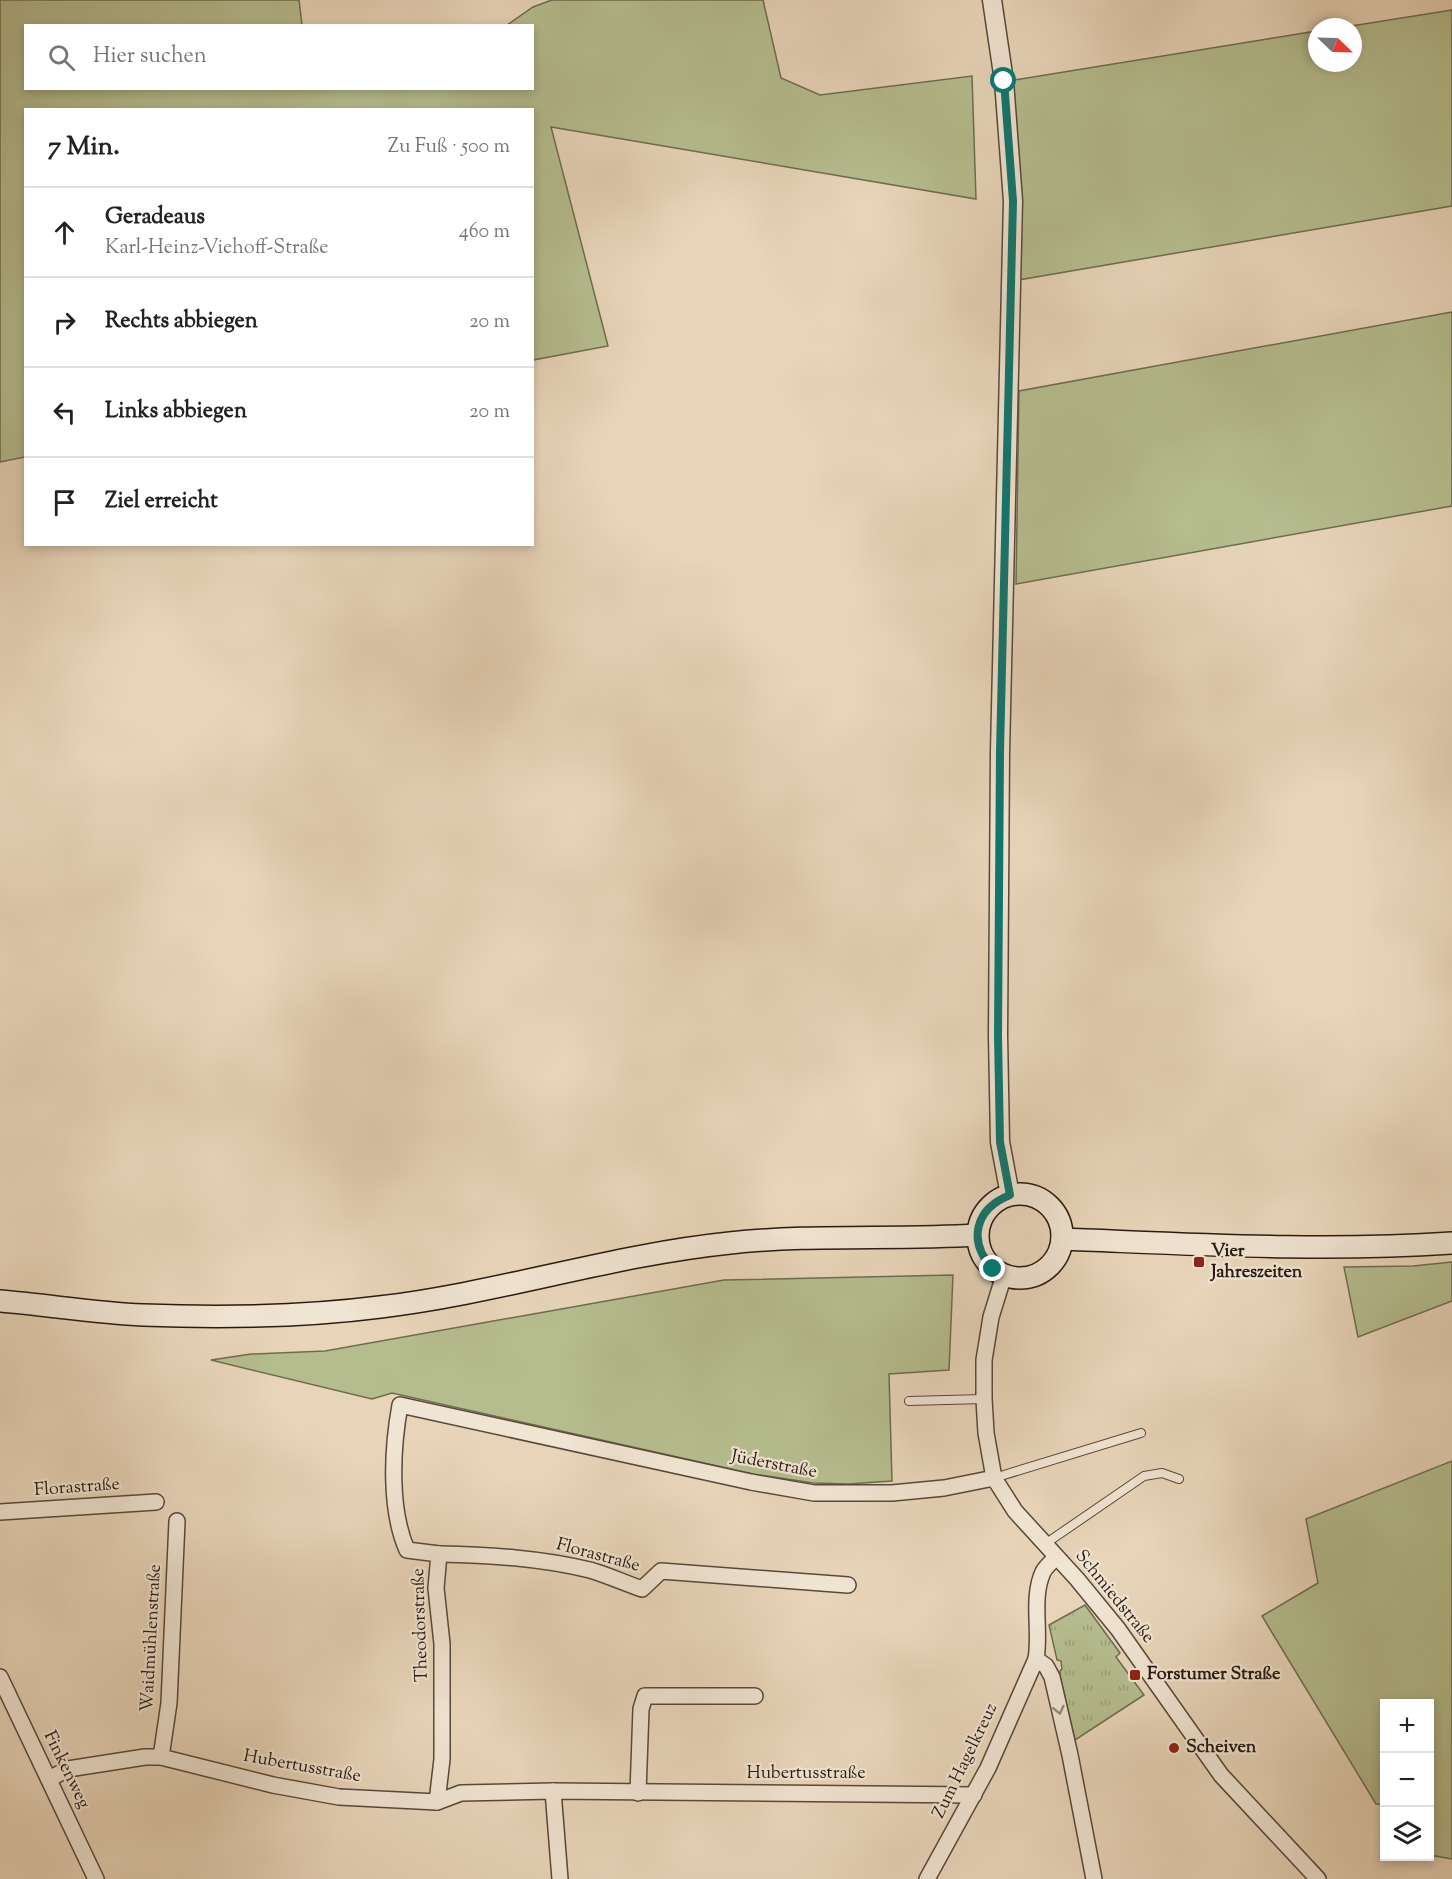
<!DOCTYPE html>
<html lang="de">
<head>
<meta charset="utf-8">
<style>
	:root { --surface:#fff; --page:#f2f2f2; --text:#222; --muted:#767676; --line:#e0e0e0 }
	body { margin:0; font-family:"Sorts Mill Goudy",serif; background:var(--page); color:var(--text) }
	.controls { position:absolute; right:18px; bottom:18px; display:grid; overflow:hidden; border-radius:0px; box-shadow:0 3px 9px #0003 }
	.controls button { width:54px; height:54px; display:grid; place-items:center; padding:0; border:0; border-bottom:2px solid var(--line); background:var(--surface); color:var(--text); font:30px sans-serif }
	.compass { position:absolute; left:1308px; top:18px; width:54px; height:54px; border-radius:50%; background:var(--surface); box-shadow:0 3px 9px #0003; rotate:113deg }
	.stop { position:absolute; width:18px; height:18px; margin:-14px; border:4px solid #0f766e; border-radius:50%; background:#fff }
	.stop.end { background:#0f766e; border-color:#fff; box-shadow:0 2px 6px #0008 }
	.list { margin:0; padding:0; list-style:none }
	h2 { display:flex; justify-content:space-between; align-items:center; height:78px; margin:0; padding:0 24px; font-size:26px }
	h2 small { font-size:20px; font-weight:400; color:var(--muted) }
	.list li { display:grid; grid-template-columns:39px 1fr auto; gap:18px; align-items:center; box-sizing:border-box; height:90px; padding:0 24px; border-top:2px solid var(--line) }
	.list b { display:block; font-size:22px; white-space:nowrap }
	.list p { margin:0; font-size:20px; white-space:nowrap; color:var(--muted) }
	.list em { font-size:20px; font-style:normal; color:var(--muted) }
	.icon { flex:none; width:33px; height:33px; fill:none; stroke:currentColor; stroke-width:2; stroke-linecap:round; stroke-linejoin:round }
	.map { position:relative; flex:none; width:1452px; height:1879px; overflow:hidden }
	.search { position:absolute; background:var(--surface); box-shadow:0 3px 9px #0003; left:24px; top:24px; width:510px; height:66px; display:flex; align-items:center; gap:15px; box-sizing:border-box; padding:0 21px; border-radius:0px; color:var(--muted); font-size:22px }
	.panel { position:absolute; background:var(--surface); box-shadow:0 3px 9px #0003; left:24px; top:108px; width:510px; height:438px; border-radius:0px }
	.map>svg:first-child { display:block }
	.green { fill:#b5bd8f; stroke:#6e6c50; stroke-width:1.5 }
	.park { fill:url(#park-tufts); stroke:#6e6c50; stroke-width:1.5 }
	.lines { fill:none; stroke-linecap:round; stroke-linejoin:round }
	.service-casing { stroke:#58493a; stroke-width:10 }
	.minor-casing { stroke:#58493a; stroke-width:18 }
	.tertiary-casing { stroke:#58493a; stroke-width:21 }
	.secondary-casing { stroke:#281a10; stroke-width:24 }
	.service { stroke:#f0e4d2; stroke-width:8 }
	.minor { stroke:#f0e4d2; stroke-width:15 }
	.tertiary { stroke:#f0e4d2; stroke-width:18 }
	.secondary { stroke:#f0e4d2; stroke-width:21 }
	.oneway { stroke:#96897b }
	.route { stroke:#0f766e; stroke-width:8 }
	.poi-dot { fill:#8f2418; stroke:#f0e4d2; stroke-width:2 }
	.labels { text-anchor:middle; dominant-baseline:central; stroke-width:4.5; stroke-linejoin:round; paint-order:stroke }
	.poi-label { font-size:18px; font-weight:bold; fill:#281a10; stroke:#f0e4d2; text-anchor:start }
	.street-label { font-size:18px; fill:#281a10; stroke:#f0e4d2 }
</style>
</head>
<body>
<div class="map">
<svg width="1452" height="1879" viewBox="0 0 1452 1879">
	<defs>
		<pattern id="park-tufts" width="24" height="20" patternUnits="userSpaceOnUse" patternTransform="scale(1.5)"><rect width="24" height="20" fill="#b5bd8f"/><path d="M3 7l-1-3M5 7V3M7 7l1-3M15 17l-1-3M17 17v-4M19 17l1-3" fill="none" stroke="#9ca27a"/></pattern>
	</defs>
	<rect width="100%" height="100%" fill="#e8d5b9"/>
	<filter id="stains"><feTurbulence type="fractalNoise" baseFrequency=".00333" numOctaves="4"/><feColorMatrix values="0 0 0 0 .2 0 0 0 0 .09 0 0 0 0 .02 0 0 0 .5 -.17"/></filter>
	<radialGradient id="worn" r=".72"><stop offset=".6" stop-color="#630" stop-opacity="0"/><stop offset="1" stop-color="#630" stop-opacity=".3"/></radialGradient>
	<g class="green">
		<polygon points="0,0 299,0 302,25 26,26 26,88 532,88 532,26 507,25 533,7 552,0 763,0 781,78 820,95 972,76 976,199 551,127 608,346 533,360 532,110 26,110 25,457 0,462"/>
		<polygon points="1452,10 1452,206 1018,280 1014,80 1317,31 1317,63 1353,63 1353,27 1345,27"/>
		<polygon points="1452,312 1452,506 1016,584 1019,391"/>
		<polygon points="1452,1262 1452,1301 1358,1337 1344,1267 1413,1266"/>
		<polygon points="953,1275 949,1370 889,1374 892,1481 848,1484 813,1483 753,1474 392,1393 372,1399 211,1360 251,1354 325,1351 724,1280"/>
		<polygon points="1452,1461 1452,1859 1430,1855 1430,1704 1384,1704 1384,1804 1376,1804 1262,1616 1318,1583 1306,1519"/>
	</g>
	<polygon class="park" points="1085,1605 1120,1653 1116,1657 1144,1695 1075,1740 1060,1676 1060,1671 1062,1669 1061,1661 1057,1660 1049,1625"/>
	<g class="lines">
		<g class="service-casing">
			<g id="service">
				<polyline points="909,1401 984,1399"/>
				<polyline points="994,1478 1141,1433"/>
				<polyline points="1045,1544 1144,1476 1162,1473 1179,1479"/>
			</g>
		</g>
		<g class="minor-casing">
			<g id="minor">
				<polyline points="1004,1275 991,1317 984,1360 984,1399 986,1433 994,1478 1015,1511 1077,1579 1118,1629 1221,1775 1318,1879"/>
				<polyline points="0,1512 156,1502"/>
				<path d="M439,1554C490,1555 540,1558 590,1570C607,1575 625,1583 642,1589L661,1571L848,1585"/>
				<polyline points="1036,1659 1046,1666 1052,1677 1070,1755 1094,1879"/>
				<polyline points="0,1677 96,1879"/>
				<polyline points="161,1757 169,1703 177,1521"/>
				<polyline points="49,1779 68,1769 145,1757 161,1757 273,1785 339,1797 437,1802 461,1793 553,1791 974,1795"/>
				<polyline points="553,1791 560,1879"/>
				<polyline points="638,1793 641,1709 645,1696 755,1696"/>
				<path d="M437,1802L442,1759V1644L436,1588L439,1554L407,1550C389,1509 392,1449 400,1405L751,1482L814,1493H892L944,1488L994,1478"/>
				<path d="M927,1879L988,1768L1036,1659C1041,1631 1031,1598 1043,1572C1046,1566 1052,1562 1056,1557"/>
			</g>
		</g>
		<g class="tertiary-casing">
			<polyline id="tertiary" points="992,0 1004,81 1013,201 1000,752 998,1035 1000,1142 1010,1195"/>
		</g>
		<g class="secondary-casing">
			<g id="secondary">
				<circle cx="1020" cy="1236" r="42"/>
				<path d="M1062,1239C1192,1244 1322,1252 1452,1243"/>
				<path d="M0,1301C48,1305 95,1313 143,1315C222,1318 302,1317 380,1307C498,1293 612,1255 730,1243C812,1234 895,1240 977,1235"/>
			</g>
		</g>
		<use href="#service" class="service"/>
		<use href="#minor" class="minor"/>
		<use href="#tertiary" class="tertiary"/>
		<use href="#secondary" class="secondary"/>
	</g>
	<defs><path id="oneway-chevron" d="M-2-3.5L2.5 0L-2 3.5" fill="none" stroke-width="1.6" stroke-linecap="round" stroke-linejoin="round" transform="scale(1.5)"/></defs>
	<use class="oneway" href="#oneway-chevron" transform="translate(1059 1710) rotate(77)"/>
	<g class="lines">
		<path class="route" d="M993,1269C967,1241 975,1209 1010,1195L1000,1142L998,1035L1000,752L1013,201L1004,81"/>
	</g>
	<g class="poi-dot">
		<rect x="1193" y="1256" width="12" height="12" rx="3"/>
		<rect x="1129" y="1669" width="12" height="12" rx="3"/>
		<circle cx="1174" cy="1748" r="6"/>
	</g>
	<g class="labels">
		<g class="poi-label">
			<text x="1211" y="1252">Vier<tspan x="1211" dy="21">Jahreszeiten</tspan></text>
			<text x="1147" y="1675">Forstumer Straße</text>
			<text x="1186" y="1748">Scheiven</text>
		</g>
		<g class="street-label">
			<text transform="translate(774 1465) rotate(11)">Jüderstraße</text>
			<text transform="translate(77 1488) rotate(-4)">Florastraße</text>
			<text transform="translate(598 1556) rotate(15)">Florastraße</text>
			<text transform="translate(1114 1597) rotate(51)">Schmiedstraße</text>
			<text transform="translate(421 1625) rotate(-92)">Theodorstraße</text>
			<text transform="translate(152 1638) rotate(-87)">Waidmühlenstraße</text>
			<text transform="translate(966 1761) rotate(-64)">Zum Hagelkreuz</text>
			<text transform="translate(302 1767) rotate(10)">Hubertusstraße</text>
			<text transform="translate(66 1770) rotate(64)">Finkenweg</text>
			<text x="806" y="1774">Hubertusstraße</text>
		</g>
	</g>
	<rect width="100%" height="100%" filter="url(#stains)"/>
	<rect width="100%" height="100%" fill="url(#worn)"/>
</svg>
<div class="controls">
<button>+</button>
<button>−</button>
<button><svg class="icon" aria-label="layers" viewBox="0 0 24 24"><path d="M12 4l9 5-9 5-9-5zM3 14l9 5 9-5"/></svg></button>
</div>
<svg class="compass" viewBox="-18 -18 36 36"><path d="M0-13l5 13h-10z" fill="#e53935"/><path d="M0 13l5-13h-10z" fill="#767676"/></svg>
<div class="stop" style="left:1004px;top:81px"></div>
<div class="stop end" style="left:993px;top:1269px"></div>
<div class="search"><svg class="icon" aria-label="search" viewBox="0 0 24 24"><circle cx="10" cy="10" r="6"/><path d="M15 15l6 6"/></svg>Hier suchen</div>
<section class="panel">
<h2>7 Min.<small>Zu Fuß · 500 m</small></h2>
<ul class="list">
<li><svg class="icon" aria-label="ahead" viewBox="0 0 24 24"><path d="M12 20V5M6 11l6-6 6 6"/></svg><div><b>Geradeaus</b><p>Karl-Heinz-Viehoff-Straße</p></div><em>460 m</em></li>
<li><svg class="icon" aria-label="right" viewBox="0 0 24 24"><path d="M7 20v-9h11M14 6l5 5-5 5"/></svg><div><b>Rechts abbiegen</b></div><em>20 m</em></li>
<li><svg class="icon" aria-label="left" viewBox="0 0 24 24"><path d="M17 20v-9H6M10 6l-5 5 5 5"/></svg><div><b>Links abbiegen</b></div><em>20 m</em></li>
<li><svg class="icon" aria-label="arrive" viewBox="0 0 24 24"><path d="M6 21V4h12l-3 4 3 4H6"/></svg><div><b>Ziel erreicht</b></div></li>
</ul>
</section>
</div>
</body>
</html>
